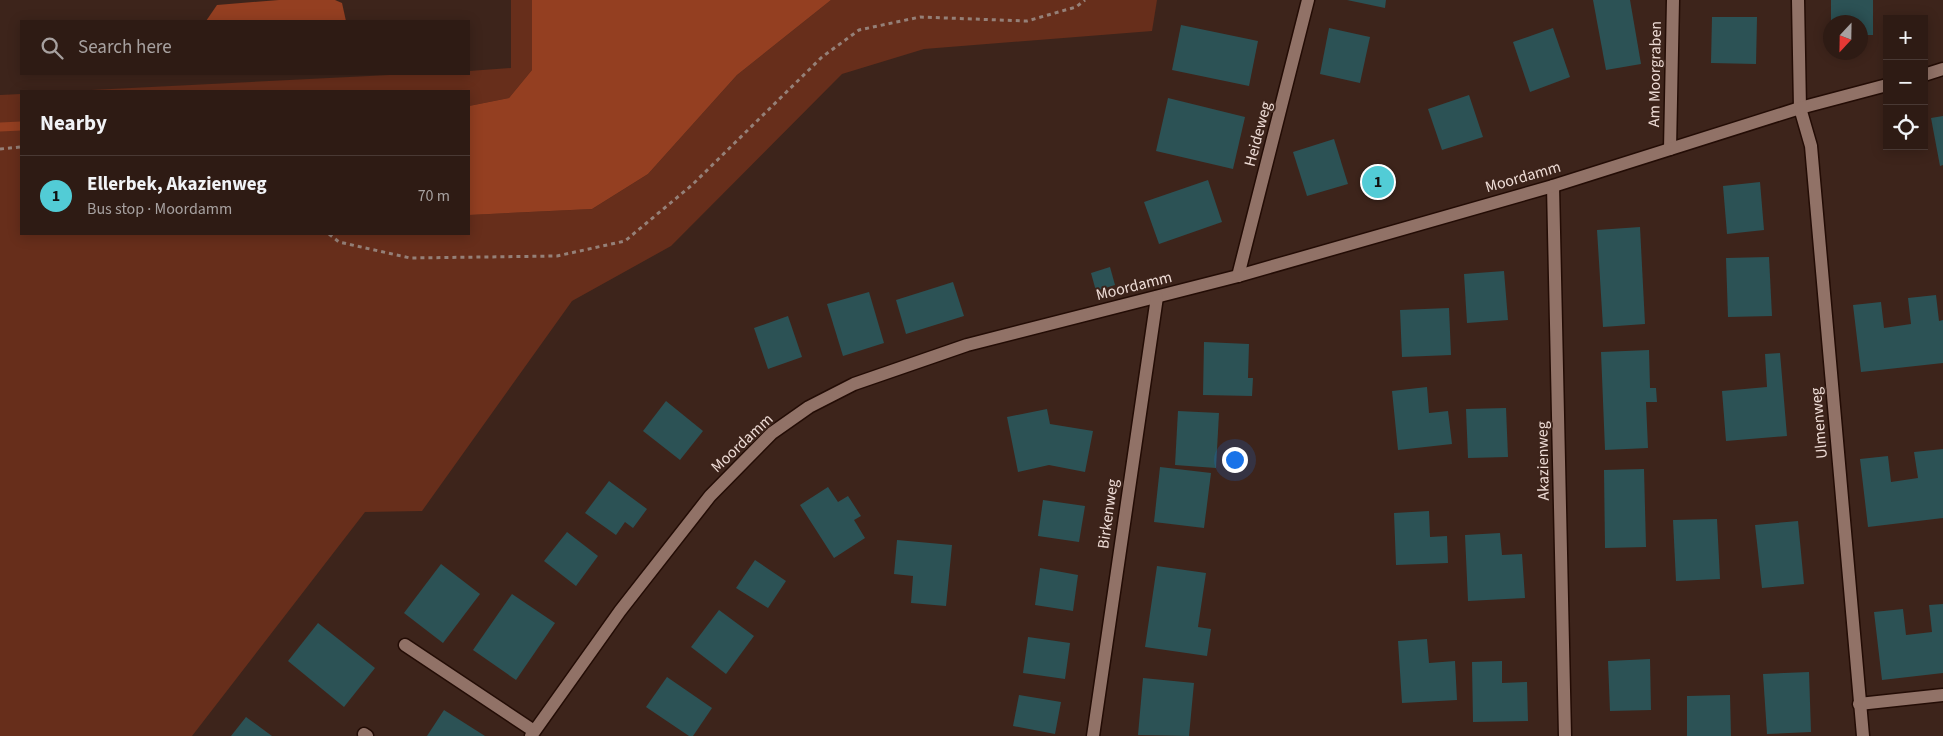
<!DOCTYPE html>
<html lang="en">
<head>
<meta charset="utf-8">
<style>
	:root { --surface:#2e1b14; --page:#36241d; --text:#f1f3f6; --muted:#a7a1a0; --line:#493934; --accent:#52ccd6 }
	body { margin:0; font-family:"Source Sans 3",sans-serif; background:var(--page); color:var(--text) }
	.controls { position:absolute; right:15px; top:15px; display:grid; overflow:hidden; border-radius:0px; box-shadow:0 2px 12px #0003 }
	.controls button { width:45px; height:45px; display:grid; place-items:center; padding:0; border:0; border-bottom:1px solid var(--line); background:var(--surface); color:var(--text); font:25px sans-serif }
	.compass { position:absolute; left:1823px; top:15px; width:45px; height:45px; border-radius:50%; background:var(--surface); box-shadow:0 2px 12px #0003; rotate:202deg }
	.you { position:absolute; left:1234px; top:459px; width:18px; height:18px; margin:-12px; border:4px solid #fff; border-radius:50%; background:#1a73e8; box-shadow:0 0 0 8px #1a73e833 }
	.badge { display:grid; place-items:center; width:32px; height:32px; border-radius:50%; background:var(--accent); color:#111; font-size:16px; font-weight:700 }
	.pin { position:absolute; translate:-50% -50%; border:2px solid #fff; box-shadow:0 1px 5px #0006 }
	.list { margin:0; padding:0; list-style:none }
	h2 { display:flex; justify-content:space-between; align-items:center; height:65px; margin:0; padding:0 20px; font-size:21px }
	h2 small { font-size:16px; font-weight:400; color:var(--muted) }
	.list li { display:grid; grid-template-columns:32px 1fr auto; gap:15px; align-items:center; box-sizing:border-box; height:80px; padding:0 20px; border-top:1px solid var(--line) }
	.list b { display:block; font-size:19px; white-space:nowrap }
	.list p { margin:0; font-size:16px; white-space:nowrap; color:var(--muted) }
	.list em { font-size:16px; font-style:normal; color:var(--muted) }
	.icon { flex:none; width:28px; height:28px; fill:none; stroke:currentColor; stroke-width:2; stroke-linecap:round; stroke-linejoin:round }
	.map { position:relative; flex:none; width:1943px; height:736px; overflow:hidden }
	.search { position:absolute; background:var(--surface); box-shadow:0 2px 12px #0003; left:20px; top:20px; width:450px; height:55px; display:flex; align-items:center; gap:12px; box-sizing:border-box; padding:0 18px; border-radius:0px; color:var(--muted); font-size:19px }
	.panel { position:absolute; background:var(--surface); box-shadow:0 2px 12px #0003; left:20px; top:90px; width:450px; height:145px; border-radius:0px }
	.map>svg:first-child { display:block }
	.green { fill:#672e1b }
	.water { fill:#943f21 }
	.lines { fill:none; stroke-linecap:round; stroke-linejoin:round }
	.stream { stroke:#943f21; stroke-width:9 }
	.building { fill:#2c5255 }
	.lane-casing { stroke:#230c05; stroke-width:15 }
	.street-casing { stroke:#230c05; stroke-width:15 }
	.path { stroke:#958078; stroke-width:3; stroke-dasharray:4 4; stroke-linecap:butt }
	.lane { stroke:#917267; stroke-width:12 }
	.street { stroke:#917267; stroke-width:12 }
	.labels { text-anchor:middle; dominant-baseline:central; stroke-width:4; stroke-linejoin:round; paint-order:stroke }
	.street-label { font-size:16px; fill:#eedcd6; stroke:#3d241b }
</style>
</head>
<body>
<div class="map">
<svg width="1943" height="736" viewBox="0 0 1943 736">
	<rect width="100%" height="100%" fill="#3d241b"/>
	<g class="green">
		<polygon points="511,0 532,0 532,70 509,98 469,106 469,91 71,91 409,74 469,74 469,71 511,68"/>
		<polygon points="831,0 1157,0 1152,31 924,49 842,74 671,246 572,301 422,511 365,512 192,736 0,736 0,95 21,94 21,234 469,234 469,215 592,209 648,174 737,75"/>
	</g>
	<g class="water">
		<polygon points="279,0 335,0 342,3 346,21 206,21 217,5"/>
		<polygon points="532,0 831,0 737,75 648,174 592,209 469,215 469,106 509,98 532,70"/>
	</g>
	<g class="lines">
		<polyline class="stream" points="0,127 21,126"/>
	</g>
	<g class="building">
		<polygon points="1347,0 1386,0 1385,8"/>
		<polygon points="1593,0 1630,0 1641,64 1606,70"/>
		<polygon points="1831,0 1873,0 1873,35 1860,35 1860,22 1831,22"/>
		<polygon points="1712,17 1757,17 1756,64 1711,63"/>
		<polygon points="1181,25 1258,41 1249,86 1172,70"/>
		<polygon points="1329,28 1370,37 1360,83 1320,74"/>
		<polygon points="1553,28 1570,77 1530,92 1513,42"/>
		<polygon points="1469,95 1483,137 1442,150 1428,109"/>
		<polygon points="1168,98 1245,117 1233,169 1156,151"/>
		<polygon points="1943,116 1943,165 1940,166 1931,118"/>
		<polygon points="1334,139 1348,184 1307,196 1293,152"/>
		<polygon points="1208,180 1222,222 1159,244 1144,202"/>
		<polygon points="1760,182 1764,230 1727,234 1723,186"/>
		<polygon points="1640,227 1645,324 1603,327 1597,230"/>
		<polygon points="1769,257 1772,316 1728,317 1726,258"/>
		<polygon points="1110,267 1115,285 1096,291 1091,273"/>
		<polygon points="1504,271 1508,320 1467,323 1464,274"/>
		<polygon points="953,282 964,316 906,334 896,300"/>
		<polygon points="869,292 884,343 843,356 827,304"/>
		<polygon points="1936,295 1939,321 1943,320 1943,363 1861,372 1853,305 1881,302 1884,328 1911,324 1908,298"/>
		<polygon points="1449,308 1451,355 1402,357 1400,310"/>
		<polygon points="788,316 802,357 768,369 754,328"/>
		<polygon points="1204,342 1249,344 1248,378 1253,378 1252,396 1203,395"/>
		<polygon points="1649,350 1650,388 1656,388 1657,402 1646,402 1648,448 1605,450 1601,352"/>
		<polygon points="1780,353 1787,436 1726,441 1722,391 1767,387 1765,354"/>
		<polygon points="1427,387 1429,413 1448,411 1452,444 1398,450 1392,391"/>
		<polygon points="666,401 703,431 680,460 643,431"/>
		<polygon points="1506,408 1508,457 1468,458 1466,409"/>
		<polygon points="1047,409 1050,424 1093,431 1085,472 1049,465 1018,472 1007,417"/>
		<polygon points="1178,411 1219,413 1216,468 1175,465"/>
		<polygon points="1943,449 1943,518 1868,527 1860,459 1888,456 1891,482 1918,478 1914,452"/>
		<polygon points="1160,467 1211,473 1204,528 1154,522"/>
		<polygon points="1644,469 1646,547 1605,548 1604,470"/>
		<polygon points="609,481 647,509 633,528 625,522 616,535 585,513"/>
		<polygon points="828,487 838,502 848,496 861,516 854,520 865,538 834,558 800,505"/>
		<polygon points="1043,500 1085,506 1079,542 1038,536"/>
		<polygon points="1429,511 1430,537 1447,536 1448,563 1396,565 1394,513"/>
		<polygon points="1717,519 1720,579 1676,581 1673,520"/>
		<polygon points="1798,521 1804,584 1762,588 1755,525"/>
		<polygon points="567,532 598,556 576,586 544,561"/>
		<polygon points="1500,533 1502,555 1522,554 1525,598 1468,601 1465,535"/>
		<polygon points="897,540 952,545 946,606 911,603 913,576 894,574"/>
		<polygon points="755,560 786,581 768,608 736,588"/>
		<polygon points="441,564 480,594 443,643 404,613"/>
		<polygon points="1157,566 1206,573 1198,627 1211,629 1207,656 1145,647"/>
		<polygon points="1040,568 1078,575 1073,611 1035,605"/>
		<polygon points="512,594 555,623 516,680 473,650"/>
		<polygon points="1943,604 1943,673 1882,680 1874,612 1903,609 1906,635 1932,632 1929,605"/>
		<polygon points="719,610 754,636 726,674 691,647"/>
		<polygon points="318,623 375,668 344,707 288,661"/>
		<polygon points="1028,637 1070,643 1065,679 1023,673"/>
		<polygon points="1427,639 1429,663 1455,661 1457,700 1402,703 1398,641"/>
		<polygon points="1650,659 1651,710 1610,711 1608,661"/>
		<polygon points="1502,661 1502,683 1527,682 1528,721 1473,722 1472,662"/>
		<polygon points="1809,672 1811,732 1767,734 1763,674"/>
		<polygon points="667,677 712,708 693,736 689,736 646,707"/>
		<polygon points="1143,678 1194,683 1189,736 1138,735"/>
		<polygon points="1019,695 1061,702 1055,734 1013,726"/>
		<polygon points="1730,695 1731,736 1687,736 1687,696"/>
		<polygon points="444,710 485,736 427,736"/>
		<polygon points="246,717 272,736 231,736"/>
	</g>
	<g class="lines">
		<g class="lane-casing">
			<g id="lane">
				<polyline points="405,645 534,731"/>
				<polyline points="1859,704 1943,695"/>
				<polyline points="364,734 367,736"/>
			</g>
		</g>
		<g class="street-casing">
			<g id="street">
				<polyline points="1798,0 1800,108 1811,146 1863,736"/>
				<polyline points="1924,75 1943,69"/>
				<polyline points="1670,149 1673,0"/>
				<polyline points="1553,186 1565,736"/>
				<polyline points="1238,276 1308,0"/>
				<polyline points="531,736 620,611 710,496 772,433 809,407 854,384 967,345 1238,276 1553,186 1800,108 1887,85"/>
				<polyline points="1093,736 1157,297"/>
			</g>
		</g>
		<g class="path">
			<polyline points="0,149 21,147"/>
			<polyline points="329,234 339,242 410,258 557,256 625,241 692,185 822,57 859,30 920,17 1027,21 1076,7 1085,0"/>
		</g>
		<use href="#lane" class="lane"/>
		<use href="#street" class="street"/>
	</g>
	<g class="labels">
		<g class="street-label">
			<text transform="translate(1655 74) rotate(-89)">Am Moorgraben</text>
			<text transform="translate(1258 134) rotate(-75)">Heideweg</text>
			<text transform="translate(1523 177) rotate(-16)">Moordamm</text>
			<text transform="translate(1134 286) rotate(-14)">Moordamm</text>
			<text transform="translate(1819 423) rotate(-95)">Ulmenweg</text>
			<text transform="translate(742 443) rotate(-43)">Moordamm</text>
			<text transform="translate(1543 461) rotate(-91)">Akazienweg</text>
			<text transform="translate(1108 514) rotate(-82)">Birkenweg</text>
		</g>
	</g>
</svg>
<div class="controls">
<button>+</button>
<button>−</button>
<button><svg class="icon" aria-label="locate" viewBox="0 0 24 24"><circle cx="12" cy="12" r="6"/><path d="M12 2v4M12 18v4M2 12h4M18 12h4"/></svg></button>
</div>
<svg class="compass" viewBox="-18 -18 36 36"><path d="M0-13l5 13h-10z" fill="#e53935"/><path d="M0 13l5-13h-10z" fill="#a7a1a0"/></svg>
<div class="you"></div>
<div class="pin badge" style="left:1378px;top:182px">1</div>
<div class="search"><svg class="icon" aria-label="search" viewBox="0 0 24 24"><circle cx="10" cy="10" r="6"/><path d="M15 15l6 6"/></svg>Search here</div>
<section class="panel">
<h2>Nearby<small></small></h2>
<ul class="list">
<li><span class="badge">1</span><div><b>Ellerbek, Akazienweg</b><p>Bus stop · Moordamm</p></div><em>70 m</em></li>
</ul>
</section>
</div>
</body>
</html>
